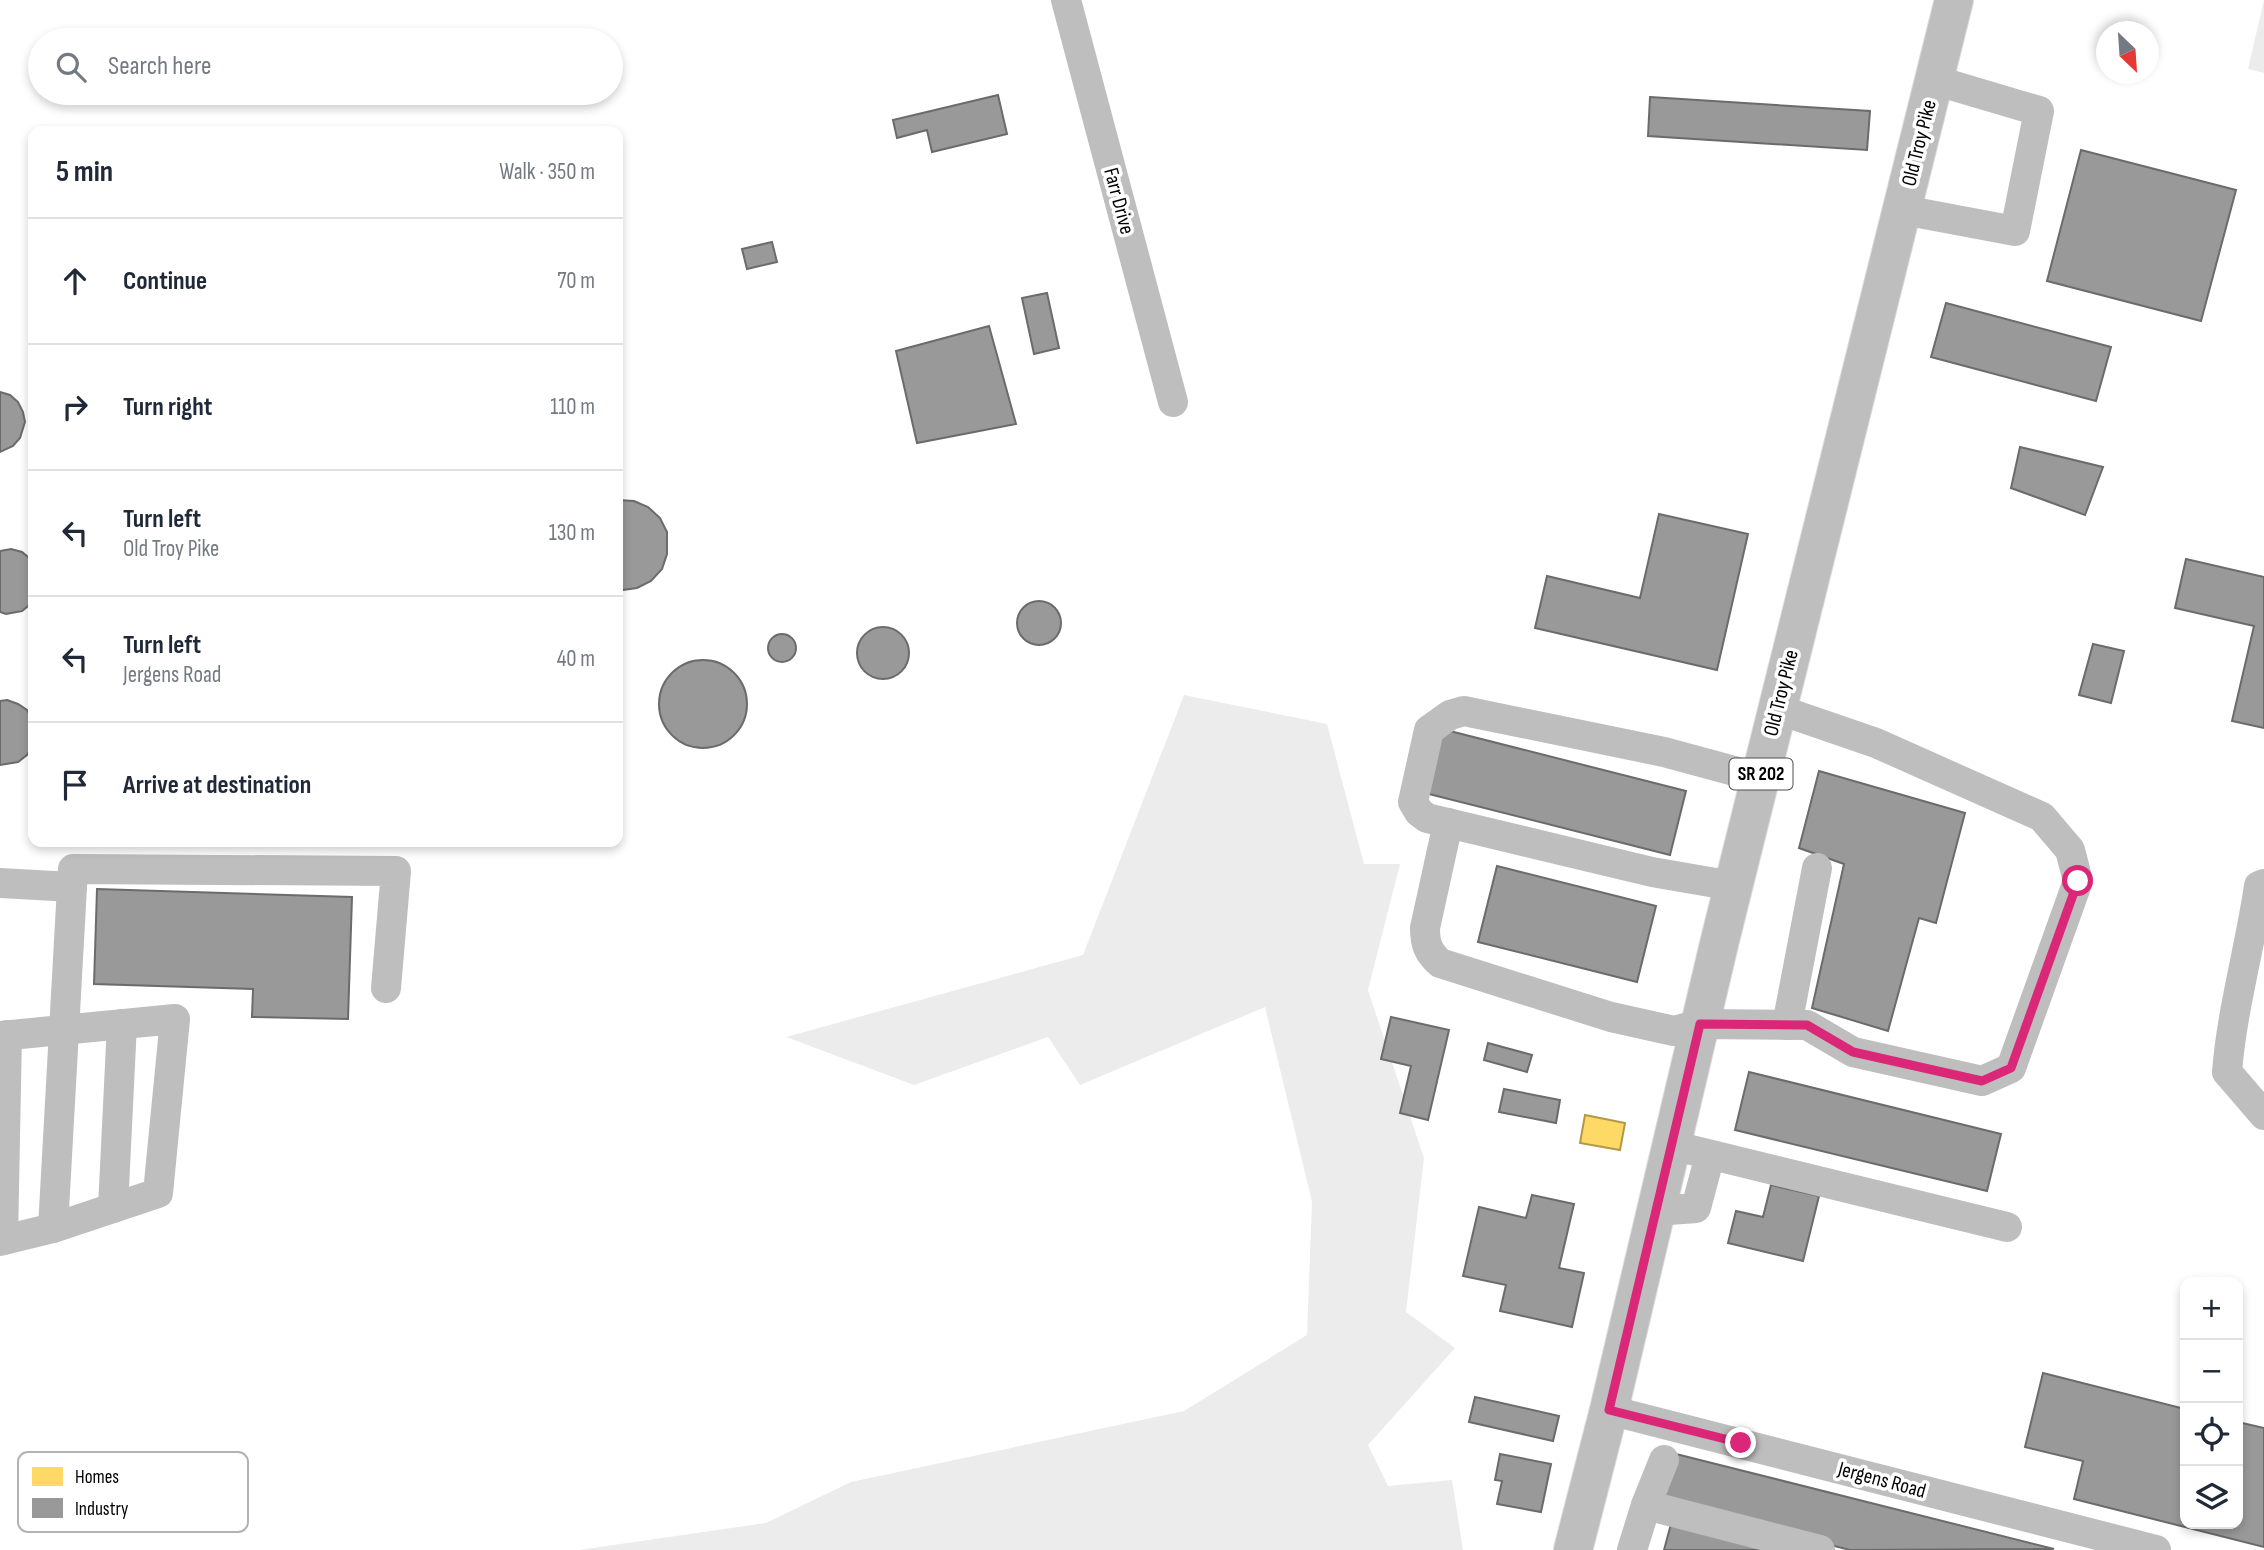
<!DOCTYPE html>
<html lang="en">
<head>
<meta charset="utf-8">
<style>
	:root { --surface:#fff; --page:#f6f6f7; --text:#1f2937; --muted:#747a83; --line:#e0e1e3 }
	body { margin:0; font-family:"Sofia Sans Condensed",sans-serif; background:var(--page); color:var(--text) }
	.controls { position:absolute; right:21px; bottom:21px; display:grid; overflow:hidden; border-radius:14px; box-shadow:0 4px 10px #0003 }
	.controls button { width:63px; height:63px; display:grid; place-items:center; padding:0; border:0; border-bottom:2px solid var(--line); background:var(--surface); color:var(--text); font:35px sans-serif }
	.compass { position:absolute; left:2096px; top:21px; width:63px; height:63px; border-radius:50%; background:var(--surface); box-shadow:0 4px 10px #0003; rotate:155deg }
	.stop { position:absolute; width:21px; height:21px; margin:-16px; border:5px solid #db2777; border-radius:50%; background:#fff }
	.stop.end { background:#db2777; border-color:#fff; box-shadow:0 2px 7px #0008 }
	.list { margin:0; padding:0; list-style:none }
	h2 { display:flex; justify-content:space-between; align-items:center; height:91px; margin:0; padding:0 28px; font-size:30px }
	h2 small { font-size:23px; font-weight:400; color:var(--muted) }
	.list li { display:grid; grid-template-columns:46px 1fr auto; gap:21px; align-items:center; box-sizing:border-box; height:126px; padding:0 28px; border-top:2px solid var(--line) }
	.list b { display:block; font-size:26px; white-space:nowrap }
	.list p { margin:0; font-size:23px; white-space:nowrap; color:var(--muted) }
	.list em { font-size:23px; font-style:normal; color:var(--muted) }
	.icon { flex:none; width:38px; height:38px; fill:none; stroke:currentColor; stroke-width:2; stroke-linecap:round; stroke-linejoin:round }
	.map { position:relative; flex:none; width:2264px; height:1550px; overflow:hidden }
	.search { position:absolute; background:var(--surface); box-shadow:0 4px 10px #0003; left:28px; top:28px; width:595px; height:77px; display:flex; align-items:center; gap:18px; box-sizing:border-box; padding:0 24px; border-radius:38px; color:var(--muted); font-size:26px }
	.panel { position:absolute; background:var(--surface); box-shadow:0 4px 10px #0003; left:28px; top:126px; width:595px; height:721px; border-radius:14px }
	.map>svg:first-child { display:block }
	.green { fill:#ececec }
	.homes { fill:#ffd966; stroke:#b29847; stroke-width:2 }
	.industry { fill:#999; stroke:#6b6b6b; stroke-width:2 }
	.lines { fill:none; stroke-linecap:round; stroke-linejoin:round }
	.major-casing { stroke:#dbdbdb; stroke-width:40 }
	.minor { stroke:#bebebe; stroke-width:30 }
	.major { stroke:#bebebe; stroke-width:38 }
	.route { stroke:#db2777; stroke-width:9 }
	.labels { text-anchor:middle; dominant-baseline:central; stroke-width:7; stroke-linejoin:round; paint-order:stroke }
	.shield { fill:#fff; stroke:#4c4c4c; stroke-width:2 }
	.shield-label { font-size:19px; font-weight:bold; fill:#000 }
	.street-label { font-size:21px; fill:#000; stroke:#fff }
	.key { fill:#fff; stroke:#b2b2b2; stroke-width:2 }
	.key-label { font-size:19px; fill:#000 }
</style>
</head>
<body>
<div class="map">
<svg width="2264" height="1550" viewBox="0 0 2264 1550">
	<rect width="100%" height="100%" fill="#fff"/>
	<g class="green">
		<polygon points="2264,0 2264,73 2248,69"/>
		<polygon points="1184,695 1327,724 1364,864 1400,864 1368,990 1424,1158 1406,1312 1455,1348 1368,1445 1388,1486 1452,1480 1463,1550 579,1550 766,1523 851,1482 1184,1411 1307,1335 1312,1202 1265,1007 1080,1085 1048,1037 914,1085 786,1037 1083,955"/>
	</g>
	<polygon class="homes" points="1585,1115 1625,1123 1620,1150 1580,1143"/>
	<g class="industry">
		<polygon points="998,95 1007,134 932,152 927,130 897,138 893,120"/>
		<polygon points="1650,97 1870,111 1867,150 1648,136"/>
		<polygon points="2081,150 2236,190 2201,321 2047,281"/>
		<polygon points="772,242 777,262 747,269 742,249"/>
		<polygon points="1047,293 1059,348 1034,354 1022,298"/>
		<polygon points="1946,303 2111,347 2096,401 1931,357"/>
		<polygon points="989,326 1016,424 917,443 896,351"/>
		<polygon points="0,392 10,395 18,402 23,412 25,422 20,438 13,446 0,452"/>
		<polygon points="2020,447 2103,467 2085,515 2011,488"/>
		<polygon points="618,500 634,501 648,507 660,518 667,532 667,554 662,569 651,581 637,588 623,590 618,589"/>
		<polygon points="1659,514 1748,534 1717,670 1535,628 1547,576 1640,598"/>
		<polygon points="11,549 22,552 33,561 33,602 22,611 6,614 0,612 0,551"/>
		<polygon points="2186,559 2264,577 2264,728 2232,721 2254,626 2175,608"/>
		<circle cx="1039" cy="623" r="22"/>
		<circle cx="883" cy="653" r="26"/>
		<circle cx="782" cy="648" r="14"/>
		<polygon points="2093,644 2124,651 2111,703 2079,695"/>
		<circle cx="703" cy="704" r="44"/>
		<polygon points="7,700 18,704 27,710 33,720 33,745 27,755 18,762 0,765 0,701"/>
		<polygon points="1442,729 1686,791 1670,855 1425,793"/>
		<polygon points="1819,771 1965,813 1936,923 1919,918 1888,1031 1812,1008 1844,864 1799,848"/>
		<polygon points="1497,866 1656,906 1637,982 1478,942"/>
		<polygon points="97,889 352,897 348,1019 252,1017 253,989 94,984"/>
		<polygon points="1391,1017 1449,1030 1428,1120 1400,1113 1411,1066 1381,1059"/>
		<polygon points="1488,1043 1532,1055 1527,1072 1484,1060"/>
		<polygon points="1749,1072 2001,1134 1987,1191 1735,1130"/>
		<polygon points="1504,1089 1560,1100 1556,1123 1499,1112"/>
		<polygon points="1771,1185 1819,1196 1803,1261 1728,1243 1736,1211 1763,1217"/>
		<polygon points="1532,1195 1574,1204 1559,1268 1584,1273 1572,1327 1500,1311 1506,1285 1463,1276 1479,1207 1526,1218"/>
		<polygon points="2043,1373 2185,1409 2185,1524 2238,1524 2238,1422 2264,1428 2264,1547 2074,1499 2083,1461 2025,1447"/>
		<polygon points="1475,1397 1559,1416 1553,1441 1469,1422"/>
		<polygon points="1672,1453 2054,1549 1850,1550 1660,1502"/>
		<polygon points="1500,1454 1551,1464 1541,1512 1497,1504 1502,1481 1495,1480"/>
		<polygon points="1671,1524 1773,1550 1664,1550"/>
	</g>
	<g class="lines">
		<g class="major-casing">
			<polyline id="major" points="1573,1550 1609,1410 1720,940 1954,0"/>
		</g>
		<g class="minor">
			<polyline points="1066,0 1173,402"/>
			<polyline points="1903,210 2015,231 2039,111 1934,80"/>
			<path d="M1448,823L1425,928C1425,944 1428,952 1440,963L1611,1017L1674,1031L1700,1024L1807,1025L1853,1052L1982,1081L2011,1068L2078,881L2070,850L2042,817L1876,743L1777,709"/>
			<polyline points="0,883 72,887"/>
			<path d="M2264,884L2259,886C2250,948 2232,1009 2227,1072L2264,1115"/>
			<polyline points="1733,886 1652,872 1427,818 1419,812 1413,802 1429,730 1450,715 1464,711 1664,752 1760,778"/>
			<polyline points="1787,1025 1817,868"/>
			<polyline points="0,1036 175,1019 158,1193 53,1228 0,1241"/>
			<polyline points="1671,1145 2007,1227"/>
			<polyline points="113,1208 122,1024"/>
			<polyline points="1656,1211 1696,1208 1710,1155"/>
			<polyline points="53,1228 73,869 396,871 386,988"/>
			<polyline points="3,1240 7,1035"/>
			<polyline points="1609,1410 2156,1550"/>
			<polyline points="1646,1505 1664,1460"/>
			<polyline points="1632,1550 1646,1505 1820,1550"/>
		</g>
		<use href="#major" class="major"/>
	</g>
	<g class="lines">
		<polyline class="route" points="1741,1443 1609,1410 1700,1024 1807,1025 1853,1052 1982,1081 2011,1068 2078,881"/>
	</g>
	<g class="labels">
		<rect class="shield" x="1729.5" y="758.5" width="63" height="31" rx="5"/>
		<g class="shield-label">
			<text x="1761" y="774">SR 202</text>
		</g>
		<g class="street-label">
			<text transform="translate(1919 143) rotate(-76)">Old Troy Pike</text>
			<text transform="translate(1119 201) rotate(75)">Farr Drive</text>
			<text transform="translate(1781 693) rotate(-76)">Old Troy Pike</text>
			<text transform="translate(1882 1480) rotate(15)">Jergens Road</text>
		</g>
	</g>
	<rect x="18" y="1452" width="230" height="80" rx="10" class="key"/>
	<rect x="32" y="1467" width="31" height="19" fill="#ffd966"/>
	<rect x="32" y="1498" width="31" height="20" fill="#999"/>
	<g class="key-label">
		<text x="75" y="1483">Homes</text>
		<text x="75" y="1515">Industry</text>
	</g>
</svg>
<div class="controls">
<button>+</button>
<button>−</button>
<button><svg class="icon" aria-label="locate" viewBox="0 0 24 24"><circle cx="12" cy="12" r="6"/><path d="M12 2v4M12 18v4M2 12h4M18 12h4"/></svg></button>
<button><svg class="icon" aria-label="layers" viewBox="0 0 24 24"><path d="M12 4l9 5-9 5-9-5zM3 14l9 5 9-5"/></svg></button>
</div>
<svg class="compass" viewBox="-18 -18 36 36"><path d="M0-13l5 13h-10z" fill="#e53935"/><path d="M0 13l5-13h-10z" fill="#747a83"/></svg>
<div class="stop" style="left:2078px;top:881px"></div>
<div class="stop end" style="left:1741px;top:1443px"></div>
<div class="search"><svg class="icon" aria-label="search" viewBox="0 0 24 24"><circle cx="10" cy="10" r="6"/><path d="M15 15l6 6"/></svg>Search here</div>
<section class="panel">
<h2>5 min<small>Walk · 350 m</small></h2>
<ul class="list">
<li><svg class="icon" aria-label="ahead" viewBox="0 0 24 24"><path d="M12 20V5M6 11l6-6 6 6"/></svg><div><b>Continue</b></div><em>70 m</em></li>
<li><svg class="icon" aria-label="right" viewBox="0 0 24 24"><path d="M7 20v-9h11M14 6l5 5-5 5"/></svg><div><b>Turn right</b></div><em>110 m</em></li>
<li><svg class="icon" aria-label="left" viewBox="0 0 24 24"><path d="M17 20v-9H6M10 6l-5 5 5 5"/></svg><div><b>Turn left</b><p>Old Troy Pike</p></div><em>130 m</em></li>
<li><svg class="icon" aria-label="left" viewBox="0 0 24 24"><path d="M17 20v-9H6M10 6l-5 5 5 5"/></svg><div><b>Turn left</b><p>Jergens Road</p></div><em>40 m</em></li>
<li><svg class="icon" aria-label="arrive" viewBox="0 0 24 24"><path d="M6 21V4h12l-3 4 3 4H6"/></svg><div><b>Arrive at destination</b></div></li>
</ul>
</section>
</div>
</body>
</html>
